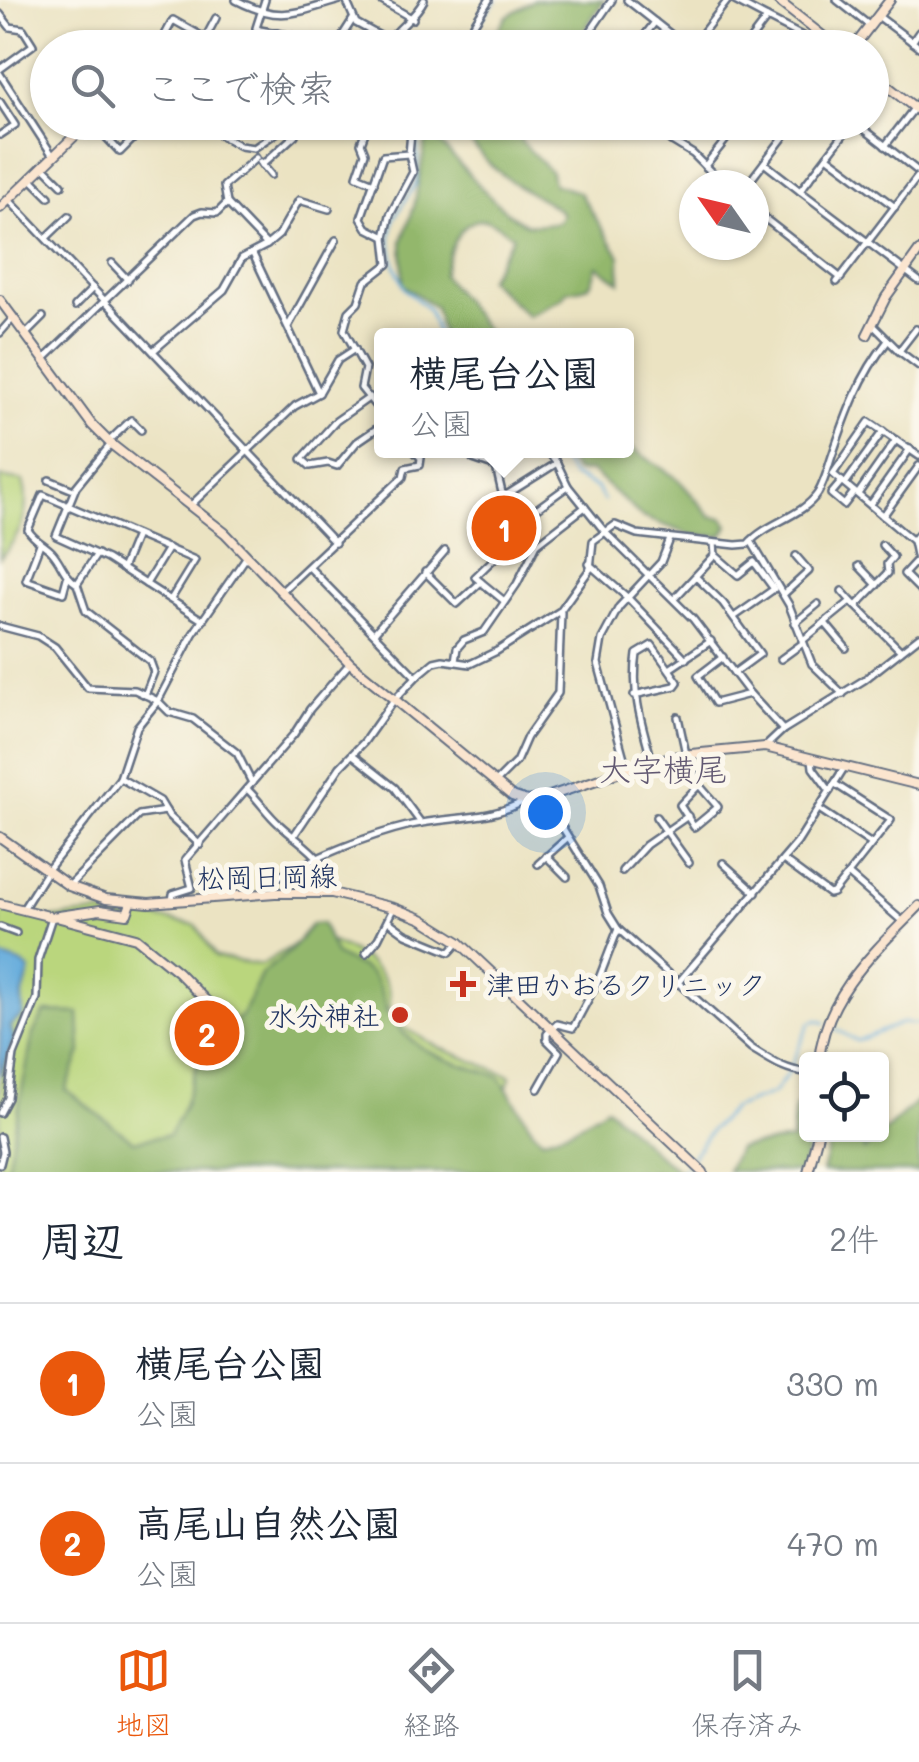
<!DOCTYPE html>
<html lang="ja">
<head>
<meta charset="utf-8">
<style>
	:root { --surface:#fff; --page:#f6f6f7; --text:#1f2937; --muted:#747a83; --line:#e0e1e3; --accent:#ea580c }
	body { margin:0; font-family:Mali,"Klee One",sans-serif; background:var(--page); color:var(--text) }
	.controls { position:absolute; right:30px; bottom:30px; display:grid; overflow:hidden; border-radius:10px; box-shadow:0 2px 8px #0004 }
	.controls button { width:90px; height:90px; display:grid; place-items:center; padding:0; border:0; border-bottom:2px solid var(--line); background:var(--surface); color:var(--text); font:50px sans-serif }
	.compass { position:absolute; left:679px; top:170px; width:90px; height:90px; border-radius:50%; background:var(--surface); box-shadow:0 2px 8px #0004; rotate:304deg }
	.you { position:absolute; left:545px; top:812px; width:35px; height:35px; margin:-25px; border:8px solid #fff; border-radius:50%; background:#1a73e8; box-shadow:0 0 0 15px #1a73e833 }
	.badge { display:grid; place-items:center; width:65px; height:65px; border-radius:50%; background:var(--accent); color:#fff; font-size:32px; font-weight:700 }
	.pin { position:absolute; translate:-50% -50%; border:5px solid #fff; box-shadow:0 2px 10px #0006 }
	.popup { position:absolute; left:374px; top:328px; width:260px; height:130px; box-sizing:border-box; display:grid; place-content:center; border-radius:10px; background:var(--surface); filter:drop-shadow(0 2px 8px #0005); font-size:32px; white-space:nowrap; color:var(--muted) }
	.popup b { font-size:38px; color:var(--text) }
	.popup::after { content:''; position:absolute; left:50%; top:100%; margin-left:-20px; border:20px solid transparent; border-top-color:var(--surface) }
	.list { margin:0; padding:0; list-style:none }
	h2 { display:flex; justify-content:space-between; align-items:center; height:130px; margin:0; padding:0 40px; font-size:42px }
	h2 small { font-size:32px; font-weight:400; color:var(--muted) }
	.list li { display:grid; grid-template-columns:65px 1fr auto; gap:30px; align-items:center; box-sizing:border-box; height:160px; padding:0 40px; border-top:2px solid var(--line) }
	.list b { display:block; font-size:38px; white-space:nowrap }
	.list p { margin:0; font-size:32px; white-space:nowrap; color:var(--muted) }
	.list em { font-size:32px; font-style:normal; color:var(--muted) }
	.icon { flex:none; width:55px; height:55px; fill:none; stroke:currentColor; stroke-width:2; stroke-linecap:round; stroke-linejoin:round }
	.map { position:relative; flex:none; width:919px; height:1172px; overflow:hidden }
	.search { position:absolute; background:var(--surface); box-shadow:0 2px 8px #0004; left:30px; right:30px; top:30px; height:110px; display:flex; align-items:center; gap:25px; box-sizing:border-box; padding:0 35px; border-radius:55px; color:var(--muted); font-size:38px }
	.sheet { height:450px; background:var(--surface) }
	nav { display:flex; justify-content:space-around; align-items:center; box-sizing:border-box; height:140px; border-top:2px solid var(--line); background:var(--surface); font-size:28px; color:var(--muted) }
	nav a { display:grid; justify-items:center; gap:5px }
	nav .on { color:var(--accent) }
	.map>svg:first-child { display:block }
	.green { fill:#bad67d; stroke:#6a826e; stroke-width:2.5 }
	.forest { fill:#93b76c; stroke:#577365; stroke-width:2.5 }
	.water { fill:#65acdc; stroke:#406e9d; stroke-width:2.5 }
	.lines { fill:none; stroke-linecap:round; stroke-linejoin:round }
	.stream { stroke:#65acdc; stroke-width:2.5 }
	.street-casing { stroke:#646e81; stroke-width:10 }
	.secondary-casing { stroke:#646e81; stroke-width:12 }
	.street { stroke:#fff; stroke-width:5 }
	.secondary { stroke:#fbe5cf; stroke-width:8 }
	.poi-dot { fill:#c8321e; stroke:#fbf7ec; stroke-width:4 }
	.labels { text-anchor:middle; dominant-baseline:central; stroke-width:10; stroke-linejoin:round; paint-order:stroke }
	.street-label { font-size:28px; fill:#1b2f5e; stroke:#fbf7ec }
	.poi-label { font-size:28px; fill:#1b2f5e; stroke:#fbf7ec; text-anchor:start }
	.quarter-label { font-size:32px; fill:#625972; stroke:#fbf7ec }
</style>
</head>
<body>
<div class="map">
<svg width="919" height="1172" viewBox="0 0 919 1172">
	<rect width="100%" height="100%" fill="#fbf7ec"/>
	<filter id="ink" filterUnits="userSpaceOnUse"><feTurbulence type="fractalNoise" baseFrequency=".01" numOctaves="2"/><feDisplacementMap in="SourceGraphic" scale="20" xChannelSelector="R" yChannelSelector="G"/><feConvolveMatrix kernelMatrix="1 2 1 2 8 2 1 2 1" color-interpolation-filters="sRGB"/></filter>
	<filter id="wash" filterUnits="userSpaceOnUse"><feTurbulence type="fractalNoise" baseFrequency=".0048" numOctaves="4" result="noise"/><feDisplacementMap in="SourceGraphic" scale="40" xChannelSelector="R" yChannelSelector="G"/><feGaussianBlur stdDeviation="2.25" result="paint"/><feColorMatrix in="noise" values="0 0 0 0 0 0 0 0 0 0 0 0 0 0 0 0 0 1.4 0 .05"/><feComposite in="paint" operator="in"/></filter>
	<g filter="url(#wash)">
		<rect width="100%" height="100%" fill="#ebe3c2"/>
		<g class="green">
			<path d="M0,477L23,481C32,510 20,537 0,558Z"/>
			<path d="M0,908L46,919L101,913L123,918L142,915L196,925L216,957L261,965L312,934C350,948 401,969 388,1018L440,1048L511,1076L492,1126L465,1172H0Z"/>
		</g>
		<g class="forest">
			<polygon points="534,0 604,0 573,47 487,47 507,16"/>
			<path d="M458,123H526L520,140L551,172L553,184L579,192L620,256V282L597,266C589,290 594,286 567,291L562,298L528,316L488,279L513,236C505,231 494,221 484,220C457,218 448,256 443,275L490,335H442L435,307L403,285L402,241L414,207L425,144L434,138C459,159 500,216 527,224C535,226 550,223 559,222L563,214C549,200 533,196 517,185C489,167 475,150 458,123Z"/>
			<polygon points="627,445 678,479 711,516 723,518 728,526 722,536 691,535 642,517 591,471 576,472 561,451 626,450"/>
			<path d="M322,923L335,954C350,964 370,967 378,984C383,993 383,1005 388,1013C415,1056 456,1063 499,1076L533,1130L542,1139L572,1129L607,1107L659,1156L681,1172H6L33,1034L45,1012L79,1013L81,1052L66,1090L133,1141L169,1135L184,1106L196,1068L217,1036L242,1015L262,973L290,951L312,924Z"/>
			<polygon points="806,1099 806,1134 812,1135 801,1172 727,1171 738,1148 792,1140 795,1107"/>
			<polygon points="919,1100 919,1172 822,1172 832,1135 863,1135 864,1150"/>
		</g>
		<polygon class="water" points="0,956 21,963 30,970 22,998 23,1015 10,1026 14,1039 0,1076"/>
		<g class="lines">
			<g class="stream">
				<polyline points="467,48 477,25 496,0"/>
				<polyline points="419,122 416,183 394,218 390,238 395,266 405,289 428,309 438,336"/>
				<polyline points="555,450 572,476 597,488 604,501"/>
				<polyline points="832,1027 857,1041 902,1023 919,1024"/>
				<polyline points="681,1172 711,1130 733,1108 774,1093 788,1073 810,1022 818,1020 825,1023"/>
			</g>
		</g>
	</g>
	<g filter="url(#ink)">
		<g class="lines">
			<g class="street-casing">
				<g id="street">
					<path d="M236,0C280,23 295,13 340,0"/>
					<polyline points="265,0 256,28 260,30 337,44 353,19"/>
					<path d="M346,0L356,23L389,41C400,25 415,18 424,0"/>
					<polyline points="380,0 413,19"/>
					<polyline points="627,0 688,48"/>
					<polyline points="733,0 767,18"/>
					<polyline points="837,0 870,26"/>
					<polyline points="0,14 10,27 23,29 33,45 0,69"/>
					<polyline points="878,16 919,47"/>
					<polyline points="912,42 919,32"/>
					<polyline points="158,48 173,20 223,48"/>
					<polyline points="200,48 216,18"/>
					<polyline points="237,48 241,41"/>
					<polyline points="459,48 489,0"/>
					<polyline points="579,48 612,0"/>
					<polyline points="635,48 655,22"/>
					<polyline points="691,48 728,0"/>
					<polyline points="744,48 767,18 806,38 799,48"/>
					<polyline points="0,74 53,156"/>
					<polyline points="0,102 15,125 0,135"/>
					<polyline points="92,122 120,152 137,135 126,122"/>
					<polyline points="197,122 240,146 254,148 292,122"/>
					<polyline points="369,122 361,143 365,153 357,176 374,183"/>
					<polyline points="641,122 693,154 705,166 740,122"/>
					<polyline points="853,122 800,191 919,281"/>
					<polyline points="855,122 919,172"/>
					<polyline points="671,141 686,122"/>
					<polyline points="885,146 919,102"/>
					<polyline points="827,156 895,207"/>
					<polyline points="260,162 271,175"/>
					<polyline points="764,163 800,191"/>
					<polyline points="262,165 295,135 294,122"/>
					<polyline points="43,166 62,185"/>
					<polyline points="705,166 725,185"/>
					<polyline points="30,178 49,197"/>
					<polyline points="747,185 795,122"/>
					<polyline points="10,201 335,543"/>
					<polyline points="754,210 841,278"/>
					<polyline points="385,237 367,228 361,218 383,156 409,154"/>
					<polyline points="46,238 69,216"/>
					<polyline points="267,245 279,235 299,200 329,209"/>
					<polyline points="253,254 319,393"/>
					<polyline points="112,263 128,280"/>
					<polyline points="837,282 919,175"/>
					<polyline points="75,306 93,288"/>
					<polyline points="872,324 899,351 916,329"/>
					<polyline points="289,325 336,240"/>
					<polyline points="0,333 14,317"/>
					<polyline points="26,334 43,317"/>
					<polyline points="153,351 224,290 242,258 267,245 227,203 224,186 256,158"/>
					<polyline points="899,351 919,366"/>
					<polyline points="44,359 194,215 202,212 217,213 227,203"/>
					<polyline points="370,397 336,421 302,459 310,466 328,463 337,466 357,442 382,425"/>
					<polyline points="382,421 378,409 361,388 365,368 344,330 349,312 358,303 365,282 388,264 385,237 390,215 413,172 409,154 412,122"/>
					<polyline points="108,442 131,420 141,430"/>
					<polyline points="111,444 76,487 56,536 107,559 202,620"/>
					<polyline points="471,450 473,459 496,467 503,497 537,544"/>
					<polyline points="547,450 557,463 568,486 605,532 693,619 750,694 783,730"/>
					<polyline points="919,456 869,422 833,474 913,541 917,560 904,574 919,589"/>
					<polyline points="496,467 523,450"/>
					<polyline points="49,480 71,489"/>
					<polyline points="842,481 831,494 844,505 854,492"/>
					<polyline points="845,484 883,431"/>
					<polyline points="858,494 896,440"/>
					<polyline points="503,497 557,463"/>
					<polyline points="871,504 910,449"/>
					<polyline points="190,506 295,406 319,393 338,360 355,349"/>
					<polyline points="883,516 919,466"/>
					<polyline points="751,541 789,605 812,664 843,694"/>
					<polyline points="913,541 919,533"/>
					<polyline points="40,544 26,580 63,593 67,578"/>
					<polyline points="97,554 77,584 86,611 150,661 154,672 145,695"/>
					<polyline points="715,555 738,575 754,562 774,589 734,617"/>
					<polyline points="589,564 628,598 686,659"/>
					<polyline points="859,566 877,585"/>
					<polyline points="309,567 415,676"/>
					<polyline points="122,569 136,535"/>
					<polyline points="425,572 457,604 481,582 475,577 503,550 520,521 568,486"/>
					<polyline points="696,577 723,603 760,654 734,673"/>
					<polyline points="481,582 503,600"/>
					<path d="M77,584C63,575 62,563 52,552C44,544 34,540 28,530L43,495L195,560L171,599"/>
					<polyline points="146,584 168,548"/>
					<polyline points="282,591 403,477 405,468 420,465 421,458 413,450"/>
					<polyline points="842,591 851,601"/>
					<polyline points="784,594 809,571 796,556"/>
					<polyline points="674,599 715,555 714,543"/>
					<polyline points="856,606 888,573 887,564 893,557 882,545"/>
					<polyline points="795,623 818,604"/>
					<polyline points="825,623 846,648"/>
					<polyline points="0,626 38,636 55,647 88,688 135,690 158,701 169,712 193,719 237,753 252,783"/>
					<polyline points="374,633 445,551"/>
					<polyline points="802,641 851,601 901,651"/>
					<polyline points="723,657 698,676 715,703 750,694"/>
					<polyline points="781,659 803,643"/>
					<polyline points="455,661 457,648 464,640 484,632 517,584 537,544 585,507"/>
					<polyline points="671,668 711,641"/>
					<path d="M634,695L675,686L678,682L652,645L637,654C631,692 642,725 652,761"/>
					<polyline points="678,717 686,754"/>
					<polyline points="765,747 783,730 864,680 919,637"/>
					<polyline points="353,755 395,788 421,823"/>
					<polyline points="685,755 699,785 718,807 694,827 680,805 699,785"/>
					<polyline points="812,759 813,768 830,791"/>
					<polyline points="627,769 598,663 602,639 619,607 661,562 670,539"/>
					<polyline points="120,778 160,801 169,816 200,845"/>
					<polyline points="495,783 516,762 527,737 558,693 561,612"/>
					<path d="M247,789C259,800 267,814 280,825C304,847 329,857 332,893"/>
					<path d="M544,798L599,886L608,913L618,929L751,1048C769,1059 785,1071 806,1072"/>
					<polyline points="819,809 870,843"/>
					<polyline points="656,817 689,863"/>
					<path d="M293,837L340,767L364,742L393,701L416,677L434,662L443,660L470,664L497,651L560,611L590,569L593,541L615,525L637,534L736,545L748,544C767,522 802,517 818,493C825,481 828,468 832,456C846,415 860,375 887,342"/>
					<polyline points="546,856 567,877"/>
					<polyline points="783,860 829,894 833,893 891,820 835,784"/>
					<polyline points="723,863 756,893"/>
					<polyline points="538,864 567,838"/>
					<polyline points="622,871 646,845 688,816"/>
					<polyline points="849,875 903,922"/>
					<polyline points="70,885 139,815 166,811"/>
					<path d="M275,893V881L281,875C323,855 365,836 411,825C449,816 489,821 524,801"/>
					<polyline points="172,901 173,894 192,888 185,860 294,734 310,709 350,663"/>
					<polyline points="23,909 47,871 120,778 137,727 158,701 193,634 247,556"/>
					<polyline points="388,921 406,934 450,952 459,942"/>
					<polyline points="0,927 16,933"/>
					<polyline points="366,953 378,939 393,909"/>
					<polyline points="677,984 797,843 844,768"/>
					<polyline points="538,1089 559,1052 547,1040 547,1034 557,1024 573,1028 598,981 618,929"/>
					<polyline points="0,1113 8,1098 14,1055 37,998 38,960 52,917"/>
					<polyline points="0,1137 3,1152 0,1164"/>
				</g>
			</g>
			<g class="secondary-casing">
				<g id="secondary">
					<polyline points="777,0 838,48"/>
					<polyline points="853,48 890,0"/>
					<polyline points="872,74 919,111"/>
					<polyline points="0,208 89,122"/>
					<polyline points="0,300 92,425 111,444 225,533 350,663 512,796 527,801 544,798 652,761 691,754 765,747 919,785"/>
					<polyline points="867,335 886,297 919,251"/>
					<polyline points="0,837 69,886 106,899 149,903 275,893 332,893 394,908 422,919 459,942 703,1172"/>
					<polyline points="0,904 52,917 100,910 127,914 131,903"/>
					<polyline points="60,918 136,938 178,972 215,1010"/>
					<path d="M819,1060C825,995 876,950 919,906"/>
					<polyline points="808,1172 818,1134"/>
				</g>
			</g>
			<use href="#street" class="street"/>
			<use href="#secondary" class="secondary"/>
		</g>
	</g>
	<g class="poi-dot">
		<path d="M458 969h10v10h10v10h-10v10h-10v-10h-10v-10h10z"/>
		<circle cx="400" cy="1015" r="10"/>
	</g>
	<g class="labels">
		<g class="street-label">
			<text transform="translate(267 876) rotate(-1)">松岡日岡線</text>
		</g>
		<g class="poi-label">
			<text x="486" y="984">津田かおるクリニック</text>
			<text x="380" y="1015" text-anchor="end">水分神社</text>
		</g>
		<g class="quarter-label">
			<text x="663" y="768">大字横尾</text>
		</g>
	</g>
</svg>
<div class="controls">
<button><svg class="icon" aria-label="locate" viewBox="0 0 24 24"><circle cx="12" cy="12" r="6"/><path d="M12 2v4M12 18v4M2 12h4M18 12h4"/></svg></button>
</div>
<svg class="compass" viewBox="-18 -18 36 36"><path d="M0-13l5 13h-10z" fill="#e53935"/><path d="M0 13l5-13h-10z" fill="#747a83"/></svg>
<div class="you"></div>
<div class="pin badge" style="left:504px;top:528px">1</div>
<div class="popup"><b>横尾台公園</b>公園</div>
<div class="pin badge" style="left:207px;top:1033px">2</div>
<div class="search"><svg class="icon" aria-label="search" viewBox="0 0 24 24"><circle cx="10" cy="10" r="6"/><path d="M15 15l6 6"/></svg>ここで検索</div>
</div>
<section class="sheet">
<h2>周辺<small>2件</small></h2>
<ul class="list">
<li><span class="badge">1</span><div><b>横尾台公園</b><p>公園</p></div><em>330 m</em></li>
<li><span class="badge">2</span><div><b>高尾山自然公園</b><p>公園</p></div><em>470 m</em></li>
</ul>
</section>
<nav>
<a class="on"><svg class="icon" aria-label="map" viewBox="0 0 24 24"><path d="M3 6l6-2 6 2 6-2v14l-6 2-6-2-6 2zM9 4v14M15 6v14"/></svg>地図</a>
<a><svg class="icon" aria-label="directions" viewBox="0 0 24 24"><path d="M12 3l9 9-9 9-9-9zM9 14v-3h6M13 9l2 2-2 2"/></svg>経路</a>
<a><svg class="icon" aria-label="saved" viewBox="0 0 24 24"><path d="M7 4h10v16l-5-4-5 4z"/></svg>保存済み</a>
</nav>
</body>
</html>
